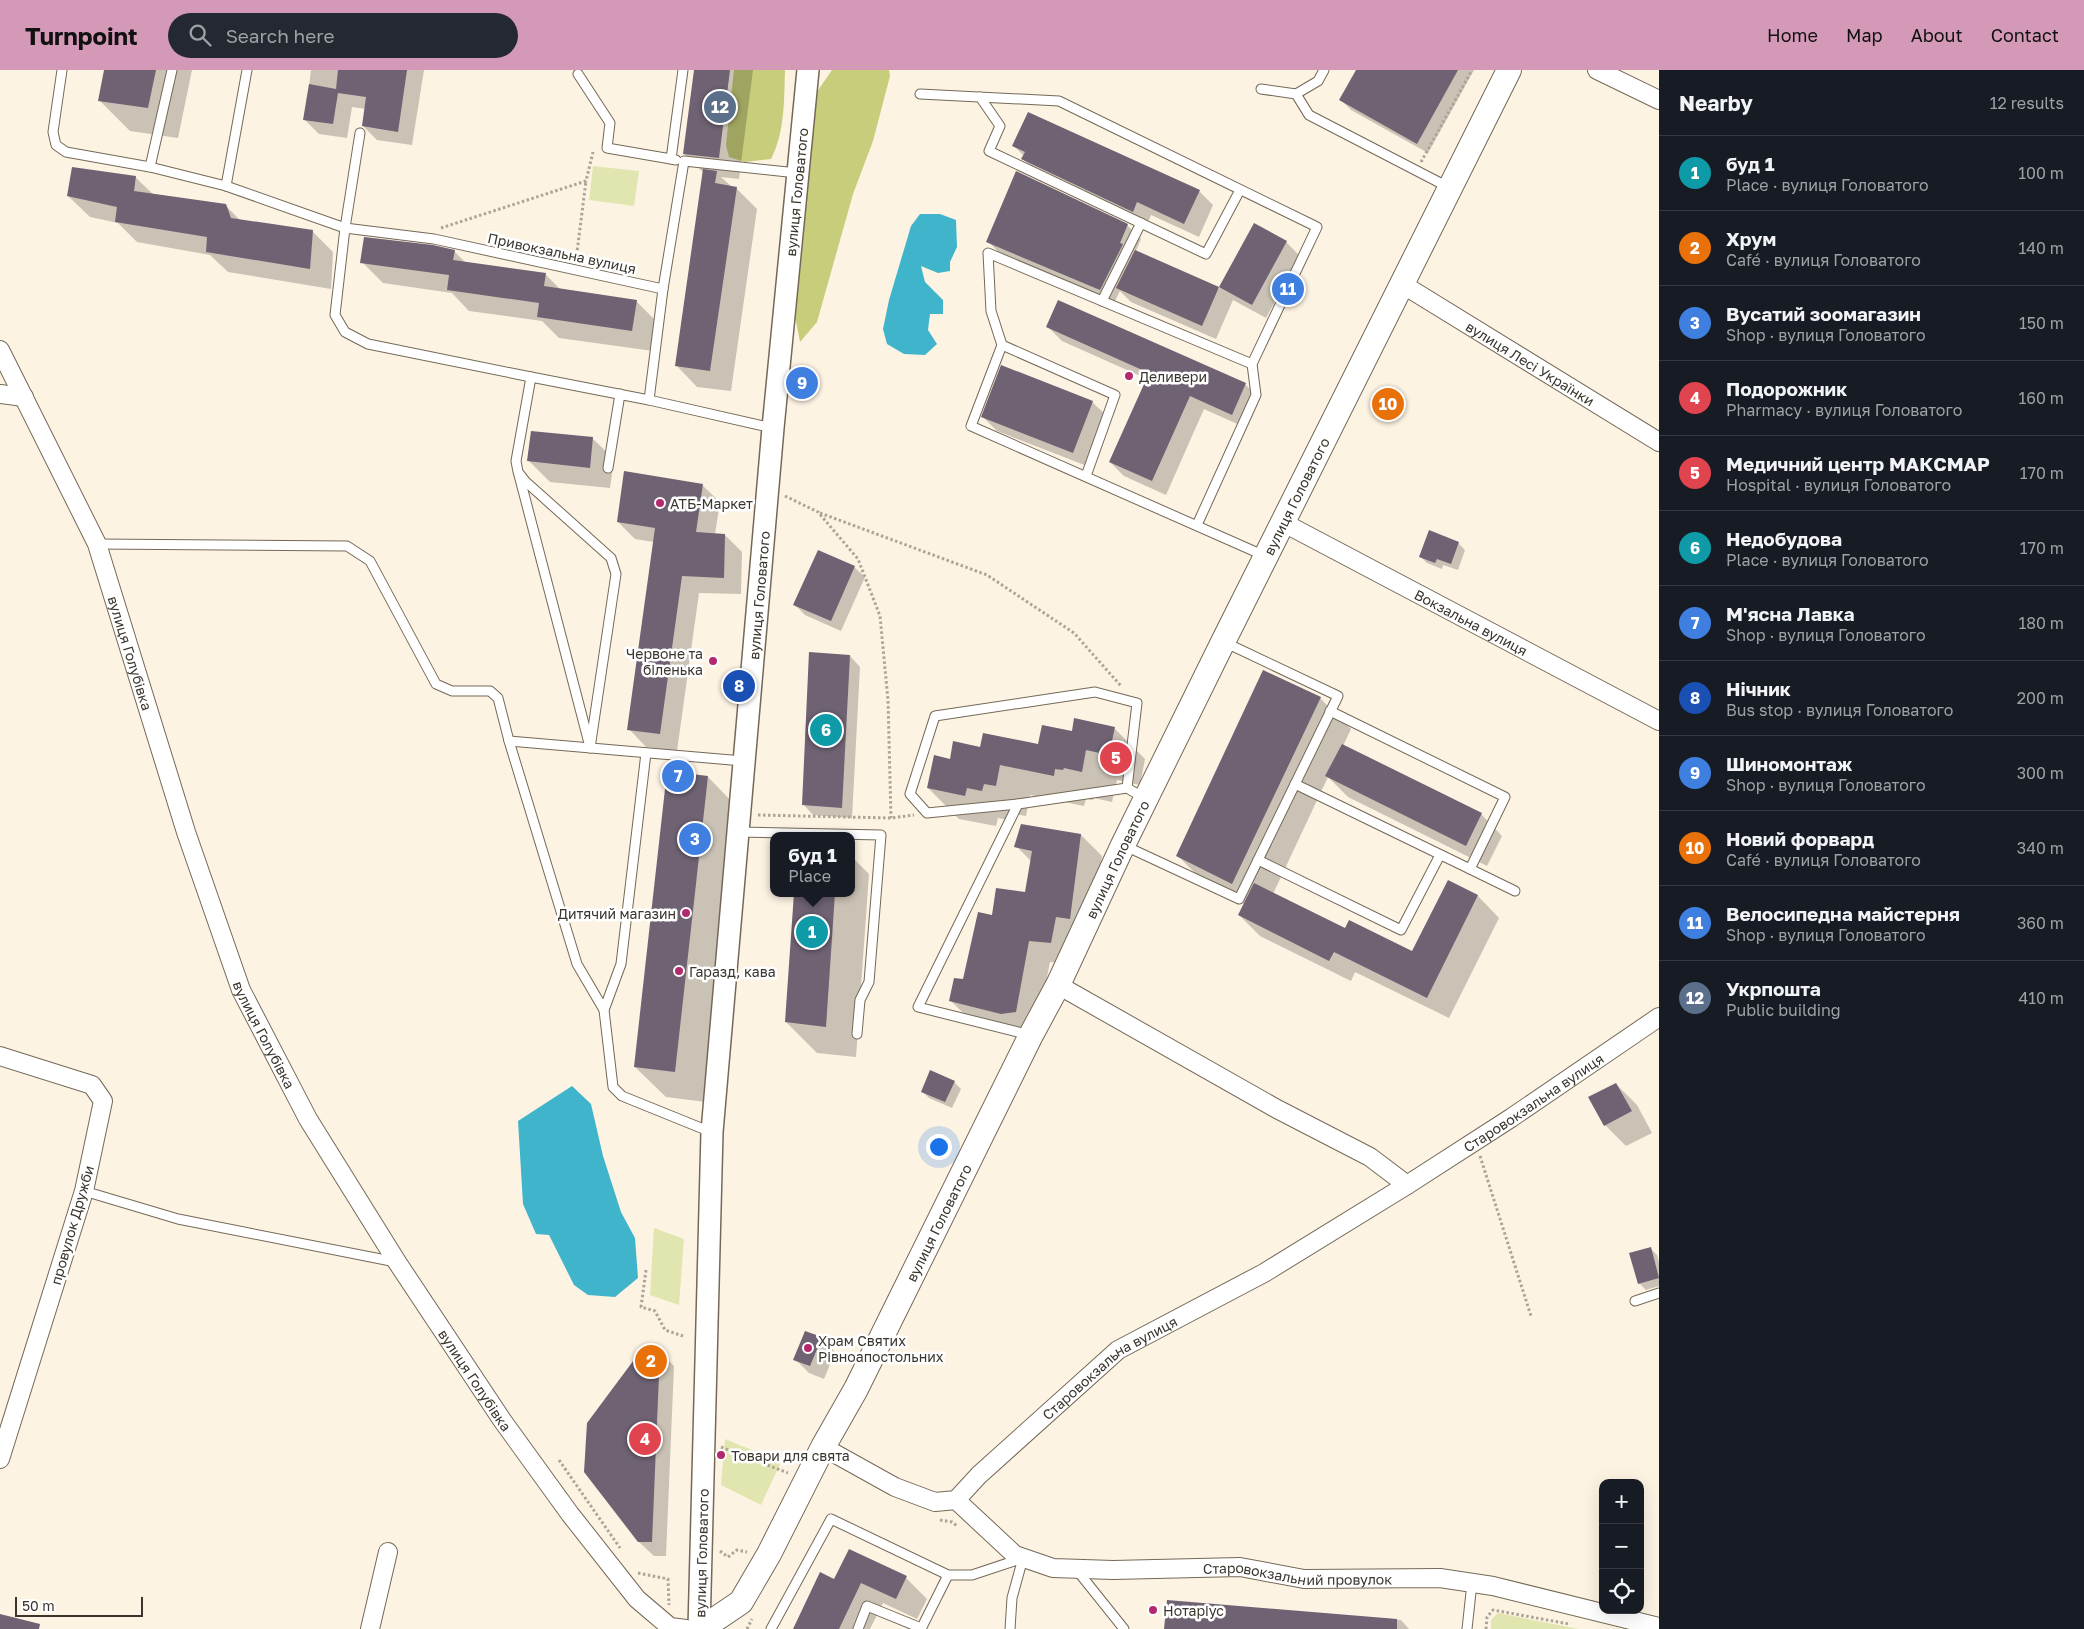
<!DOCTYPE html>
<html lang="en">
<head>
<meta charset="utf-8">
<style>
	:root { --surface:#171b24; --page:#242831; --text:#f1f3f6; --muted:#9ea1a6; --line:#363941; --accent:#d599b8 }
	body { margin:0; font-family:"Golos Text",sans-serif; background:var(--page); color:var(--text) }
	.controls { position:absolute; right:15px; bottom:15px; display:grid; overflow:hidden; border-radius:10px; box-shadow:0 5px 20px #0002 }
	.controls button { width:45px; height:45px; display:grid; place-items:center; padding:0; border:0; border-bottom:1px solid var(--line); background:var(--surface); color:var(--text); font:25px sans-serif }
	.scale { position:absolute; left:15px; bottom:12px; width:128px; box-sizing:border-box; padding-left:5px; border:2px solid #3a352d; border-top:0; font-size:14px; line-height:18px; white-space:nowrap; color:#3a352d; -webkit-text-stroke:4px #fff; paint-order:stroke }
	.you { position:absolute; left:938px; top:1076px; width:18px; height:18px; margin:-12px; border:4px solid #fff; border-radius:50%; background:#1a73e8; box-shadow:0 0 0 8px #1a73e833 }
	.badge { display:grid; place-items:center; width:32px; height:32px; border-radius:50%; background:var(--accent); color:#fff; font-size:16px; font-weight:700 }
	.pin { position:absolute; translate:-50% -50%; border:2px solid #fff; box-shadow:0 1px 5px #0006 }
	.popup { position:absolute; left:770px; top:762px; width:85px; height:65px; box-sizing:border-box; display:grid; place-content:center; border-radius:10px; background:var(--surface); filter:drop-shadow(0 1px 4px #0005); font-size:16px; white-space:nowrap; color:var(--muted) }
	.popup b { font-size:19px; color:var(--text) }
	.popup::after { content:''; position:absolute; left:50%; top:100%; margin-left:-10px; border:10px solid transparent; border-top-color:var(--surface) }
	.list { margin:0; padding:0; list-style:none }
	h2 { display:flex; justify-content:space-between; align-items:center; height:65px; margin:0; padding:0 20px; font-size:21px }
	h2 small { font-size:16px; font-weight:400; color:var(--muted) }
	.list li { display:grid; grid-template-columns:32px 1fr auto; gap:15px; align-items:center; box-sizing:border-box; height:75px; padding:0 20px; border-top:1px solid var(--line) }
	.list b { display:block; font-size:19px; white-space:nowrap }
	.list p { margin:0; font-size:16px; white-space:nowrap; color:var(--muted) }
	.list em { font-size:16px; font-style:normal; color:var(--muted) }
	.icon { flex:none; width:28px; height:28px; fill:none; stroke:currentColor; stroke-width:2; stroke-linecap:round; stroke-linejoin:round }
	.map { position:relative; flex:none; width:1659px; height:1559px; overflow:hidden }
	header { display:flex; align-items:center; gap:30px; box-sizing:border-box; height:70px; padding:0 25px; background:var(--accent); color:#111 }
	header strong { font-size:24px }
	nav { display:flex; gap:28px; margin-inline-start:auto; font-size:18px }
	.search { width:350px; height:45px; background:var(--page); display:flex; align-items:center; gap:12px; box-sizing:border-box; padding:0 18px; border-radius:28px; color:var(--muted); font-size:19px }
	main { display:flex }
	aside { flex:1; background:var(--surface) }
	.map>svg:first-child { display:block }
	.green { fill:#e1e6b1 }
	.forest { fill:#c7cd7a }
	.water { fill:#40b4cb }
	.shadow { fill:#0003 }
	.building { fill:#6e6273 }
	.lines { fill:none; stroke-linecap:round; stroke-linejoin:round }
	.service-casing { stroke:#746957; stroke-width:11 }
	.minor-casing { stroke:#746957; stroke-width:20 }
	.tertiary-casing { stroke:#746957; stroke-width:24 }
	.secondary-casing { stroke:#746957; stroke-width:26 }
	.path { stroke:#aca497; stroke-width:3; stroke-dasharray:2.5 2.5; stroke-linecap:butt }
	.service { stroke:#fff; stroke-width:9 }
	.minor { stroke:#fff; stroke-width:18 }
	.tertiary { stroke:#fff; stroke-width:21 }
	.secondary { stroke:#fff; stroke-width:24 }
	.poi-dot { fill:#b22a6d; stroke:#fff; stroke-width:2 }
	.labels { text-anchor:middle; dominant-baseline:central; stroke-width:5; stroke-linejoin:round; paint-order:stroke }
	.street-label { font-size:14px; fill:#3a352d; stroke:#fff }
	.poi-label { font-size:14px; fill:#3a352d; stroke:#fff; text-anchor:start }
</style>
</head>
<body>
<header>
<strong>Turnpoint</strong>
<div class="search"><svg class="icon" aria-label="search" viewBox="0 0 24 24"><circle cx="10" cy="10" r="6"/><path d="M15 15l6 6"/></svg>Search here</div>
<nav><a>Home</a><a>Map</a><a>About</a><a>Contact</a></nav>
</header>
<main>
<div class="map">
<svg width="1659" height="1559" viewBox="0 0 1659 1559">
	<rect width="100%" height="100%" fill="#fdf3e3"/>
	<g class="green">
		<polygon points="593,96 639,101 634,136 589,130"/>
		<polygon points="654,1158 684,1169 679,1235 650,1225"/>
		<polygon points="725,1369 781,1392 761,1435 721,1415"/>
		<polygon points="1498,1543 1579,1559 1491,1559 1491,1550"/>
	</g>
	<g class="forest">
		<path d="M734,0H785C784,30 785,62 771,89L745,92L729,87L726,75Z"/>
		<polygon points="832,0 889,0 890,6 873,71 853,124 817,252 800,272 794,241 810,32"/>
	</g>
	<g class="water">
		<polygon points="920,144 940,144 956,150 957,177 950,192 950,201 938,203 921,196 925,212 943,230 943,244 930,244 928,260 937,274 925,285 904,284 887,274 883,259 889,230 911,156"/>
		<polygon points="572,1016 591,1034 603,1086 621,1142 635,1168 638,1208 615,1227 588,1225 574,1215 549,1165 536,1164 523,1134 518,1051"/>
	</g>
	<g class="shadow">
		<polygon points="106,0 192,0 178,68 130,61 99,30"/>
		<polygon points="311,0 424,0 412,75 377,70 363,56 366,39 352,37 347,68 319,64 305,50"/>
		<polygon points="695,0 753,0 739,109 721,107 732,117 736,118 757,139 731,321 697,317 676,295 704,103 684,84"/>
		<polygon points="1357,0 1474,0 1428,83 1351,40 1341,30"/>
		<polygon points="1014,76 1199,121 1213,135 1199,167 1151,145 1147,155 1037,103 1023,89 1024,86"/>
		<polygon points="135,107 154,125 225,135 240,150 312,161 333,182 331,219 228,202 210,185 137,172 118,153 90,147 68,126"/>
		<polygon points="1127,155 1141,169 1136,181 1219,219 1254,155 1286,172 1300,186 1266,248 1233,230 1216,269 1131,232 1120,221 1114,233 1002,186 988,171"/>
		<polygon points="454,181 466,193 545,204 561,220 636,231 657,252 653,281 559,268 542,251 469,241 452,223 383,213 362,192"/>
		<polygon points="1048,257 1245,314 1259,328 1246,358 1204,339 1166,425 1124,406 1110,392 1147,309 1062,271"/>
		<polygon points="1092,332 1107,346 1087,396 997,361 983,347"/>
		<polygon points="592,368 614,389 610,418 550,412 529,391"/>
		<polygon points="702,415 720,432 715,464 725,465 742,482 741,524 699,523 677,681 646,677 629,659 654,472 635,469 618,452"/>
		<polygon points="1458,473 1465,480 1458,500 1443,495 1442,499 1427,493 1420,486"/>
		<polygon points="854,497 865,507 841,561 805,545 795,535"/>
		<polygon points="850,586 860,597 852,748 813,745 803,734"/>
		<polygon points="1320,628 1351,659 1343,676 1481,744 1502,766 1487,796 1348,727 1328,707 1273,824 1345,860 1413,883 1448,812 1478,826 1499,848 1449,948 1355,902 1351,911 1260,866 1239,845 1244,834 1208,816 1178,786"/>
		<polygon points="1114,658 1145,689 1140,715 1117,710 1112,732 1094,728 1093,730 1086,729 1084,736 1030,725 1026,746 1014,744 1013,751 998,748 996,756 959,749 928,718 951,690 981,678 1039,675 1072,663"/>
		<polygon points="708,707 738,738 706,1032 666,1027 635,997"/>
		<polygon points="1081,765 1102,786 1090,870 1072,894 1050,892 1036,963 971,951 950,930 964,911 993,846 1026,824 1032,792 1016,776"/>
		<polygon points="851,786 869,804 856,987 817,983 786,952 795,823 851,823"/>
		<polygon points="954,1012 961,1019 952,1038 929,1028 922,1021"/>
		<polygon points="1616,1014 1637,1035 1652,1063 1626,1076 1605,1055"/>
		<polygon points="1650,1178 1657,1185 1659,1192 1659,1216 1646,1220 1639,1213"/>
		<polygon points="821,1268 835,1282 824,1309 809,1303 795,1289"/>
		<polygon points="660,1282 674,1296 666,1486 654,1486 639,1472"/>
		<polygon points="906,1508 927,1529 917,1549 883,1533 870,1559 794,1559 835,1510"/>
		<polygon points="1168,1531 1401,1550 1409,1559 1166,1559"/>
	</g>
	<g class="building">
		<polygon points="104,0 156,0 148,38 98,31"/>
		<polygon points="338,0 407,0 398,62 362,56 366,27 338,23 333,54 303,50 309,14 336,19"/>
		<polygon points="694,0 730,0 719,88 683,84"/>
		<polygon points="1356,0 1458,0 1417,74 1339,30"/>
		<polygon points="1028,42 1200,120 1184,154 1137,132 1133,142 1021,89 1025,82 1012,76"/>
		<polygon points="72,97 136,106 134,121 226,134 231,148 313,160 310,199 206,182 207,167 115,152 117,137 67,126"/>
		<polygon points="703,99 717,101 715,113 737,117 710,301 675,296"/>
		<polygon points="1016,101 1128,154 1120,173 1123,174 1100,220 986,172"/>
		<polygon points="1254,153 1287,171 1252,235 1219,217"/>
		<polygon points="364,167 433,175 455,180 453,190 546,203 544,216 637,230 632,261 537,247 539,233 447,220 449,205 360,193"/>
		<polygon points="1135,180 1219,217 1202,256 1116,218"/>
		<polygon points="1058,230 1246,313 1232,345 1190,326 1152,411 1109,392 1149,303 1046,257"/>
		<polygon points="1001,295 1093,331 1073,383 981,347"/>
		<polygon points="531,361 593,367 590,398 527,391"/>
		<polygon points="624,401 703,414 696,462 725,464 724,508 682,506 660,664 627,660 655,458 617,452"/>
		<polygon points="1429,460 1459,472 1451,494 1437,489 1435,493 1419,487"/>
		<polygon points="818,480 855,496 831,551 793,535"/>
		<polygon points="809,582 850,585 842,738 802,735"/>
		<polygon points="1263,600 1321,627 1232,814 1176,786"/>
		<polygon points="1074,648 1115,657 1109,685 1086,680 1082,702 1064,698 1063,700 1055,699 1054,706 1000,695 996,716 984,714 982,721 967,718 965,726 927,718 934,685 950,689 953,671 980,677 983,663 1038,674 1042,655 1072,661"/>
		<polygon points="1342,674 1482,743 1466,776 1325,706"/>
		<polygon points="667,701 708,706 675,1002 634,997"/>
		<polygon points="1021,754 1081,764 1070,849 1056,847 1051,873 1029,871 1016,942 1001,944 949,931 954,908 963,909 978,842 992,845 996,818 1025,822 1032,781 1014,777"/>
		<polygon points="1448,810 1478,825 1427,928 1334,882 1329,891 1238,845 1254,813 1345,858 1349,850 1412,881"/>
		<polygon points="794,823 835,823 826,957 785,952"/>
		<polygon points="930,1000 955,1011 945,1032 921,1022"/>
		<polygon points="1616,1013 1632,1041 1604,1056 1588,1027"/>
		<polygon points="1651,1177 1659,1208 1638,1214 1629,1183"/>
		<polygon points="805,1261 822,1267 810,1296 793,1290"/>
		<polygon points="642,1279 660,1281 652,1472 638,1472 584,1402 587,1353"/>
		<polygon points="849,1479 907,1506 896,1529 861,1513 839,1559 793,1559 820,1502 834,1509"/>
		<polygon points="1167,1530 1397,1549 1397,1559 1164,1559"/>
		<polygon points="0,1544 40,1554 39,1559 0,1559"/>
	</g>
	<g class="lines">
		<g class="service-casing">
			<g id="service">
				<polyline points="62,0 53,62 56,75 66,82 150,97 226,116 345,158 360,63"/>
				<polyline points="578,4 610,53 607,78 671,89"/>
				<polyline points="1261,19 1296,24 1309,45 1450,118"/>
				<polyline points="920,24 1059,31 1317,157 1252,294 1256,325 1197,455"/>
				<polyline points="1296,24 1318,11 1324,0"/>
				<polyline points="980,27 1000,56 989,81 1206,184 1240,120"/>
				<polyline points="676,90 671,89 683,0"/>
				<polyline points="150,97 172,0"/>
				<polyline points="226,116 247,0"/>
				<polyline points="663,219 684,91 797,103"/>
				<polyline points="1102,231 1141,153"/>
				<polyline points="1002,275 1115,325 1086,406"/>
				<polyline points="1252,294 988,183 991,241 1002,275 971,356 1265,486"/>
				<polyline points="531,307 368,274 345,262 335,245 345,158 434,169 663,219 649,330"/>
				<polyline points="608,398 620,324"/>
				<polyline points="519,405 589,673"/>
				<polyline points="97,474 347,476 370,491 436,614 452,621 490,621 498,628 509,671 577,894 604,940"/>
				<polyline points="509,671 743,691"/>
				<polyline points="590,678 616,504 611,488 525,411 518,402 516,391 531,307 649,330 772,358"/>
				<polyline points="646,683 621,894 604,940 613,1017 622,1026 711,1062"/>
				<polyline points="1295,714 1470,799 1505,727 1330,641"/>
				<polyline points="1018,734 927,743 910,724 935,646 1095,622 1137,633 1127,718"/>
				<polyline points="738,762 881,765 869,912 860,930 857,964"/>
				<polyline points="1123,775 1239,829 1338,626 1224,572"/>
				<polyline points="1258,790 1401,860 1440,785"/>
				<polyline points="1470,799 1515,821"/>
				<polyline points="1030,965 918,937 1018,734 1127,718 1146,729"/>
				<polyline points="84,1121 178,1149 396,1192"/>
				<polyline points="1635,1231 1659,1223"/>
				<polyline points="1076,1499 1124,1559"/>
				<polyline points="771,1559 831,1449 948,1505 972,1505 1020,1489"/>
				<polyline points="858,1559 867,1536 921,1558"/>
				<polyline points="921,1559 948,1505"/>
				<polyline points="1010,1559 1012,1528 1023,1488"/>
				<polyline points="1467,1559 1472,1513"/>
			</g>
		</g>
		<g class="minor-casing">
			<g id="minor">
				<polyline points="1597,0 1659,30"/>
				<path id="s1" d="M1402,214L1659,372"/>
				<path id="s2" d="M0,280L97,474L186,762L241,920L308,1049L397,1192L502,1350L570,1444L637,1529L670,1557L686,1559"/>
				<polyline points="0,324 24,327"/>
				<path id="s3" d="M1282,452L1659,651"/>
				<polyline points="1058,915 1277,1039 1370,1087 1407,1115"/>
				<polyline points="0,986 92,1015 103,1031 84,1121 0,1389"/>
				<path id="s4" d="M823,1377L895,1417L935,1432L956,1430L979,1405L1118,1280L1264,1203L1407,1115L1511,1048L1659,947"/>
				<path id="s5" d="M956,1430L1015,1485L1053,1498L1113,1500L1240,1497L1304,1509L1440,1508L1493,1516L1659,1557"/>
				<polyline points="370,1559 388,1482"/>
			</g>
		</g>
		<g class="tertiary-casing">
			<g id="tertiary">
				<path id="s6" d="M699,1559L712,1062L773,358L808,0"/>
			</g>
		</g>
		<g class="secondary-casing">
			<g id="secondary">
				<path id="s7" d="M701,1559L741,1532L769,1484L823,1377L856,1319L1031,965L1058,915L1123,775L1223,572L1509,0"/>
			</g>
		</g>
		<g class="path">
			<polyline points="1421,92 1472,0"/>
			<polyline points="441,158 586,111 593,82"/>
			<polyline points="576,190 586,111"/>
			<polyline points="785,426 818,442 858,489 880,546 888,630 891,748"/>
			<polyline points="820,443 987,505 1074,563 1121,616"/>
			<polyline points="758,745 891,748 914,745"/>
			<polyline points="1480,1086 1531,1246"/>
			<polyline points="646,1200 641,1237 655,1241 665,1260 683,1266"/>
			<polyline points="721,1377 788,1403"/>
			<polyline points="559,1390 620,1478"/>
			<polyline points="940,1450 952,1452 957,1456"/>
			<polyline points="720,1481 728,1487 737,1480 747,1482"/>
			<polyline points="638,1503 668,1509 669,1535"/>
			<polyline points="747,1559 752,1549"/>
			<polyline points="1486,1559 1487,1547 1493,1540 1569,1554"/>
		</g>
		<use href="#service" class="service"/>
		<use href="#minor" class="minor"/>
		<use href="#tertiary" class="tertiary"/>
		<use href="#secondary" class="secondary"/>
	</g>
	<g class="poi-dot">
		<circle cx="1129" cy="306" r="5"/>
		<circle cx="660" cy="433" r="5"/>
		<circle cx="713" cy="591" r="5"/>
		<circle cx="686" cy="843" r="5"/>
		<circle cx="679" cy="901" r="5"/>
		<circle cx="808" cy="1278" r="5"/>
		<circle cx="721" cy="1385" r="5"/>
		<circle cx="1153" cy="1540" r="5"/>
	</g>
	<g class="labels">
		<g class="street-label">
			<text stroke="none"><textPath href="#s6" startOffset="1441">вулиця Головатого</textPath></text>
			<text transform="translate(562 183) rotate(12)">Привокзальна вулиця</text>
			<text stroke="none"><textPath href="#s1" startOffset="151">вулиця Лесі Українки</textPath></text>
			<text stroke="none"><textPath href="#s7" startOffset="1286">вулиця Головатого</textPath></text>
			<text stroke="none"><textPath href="#s6" startOffset="1036">вулиця Головатого</textPath></text>
			<text stroke="none"><textPath href="#s3" startOffset="214">Вокзальна вулиця</textPath></text>
			<text stroke="none"><textPath href="#s2" startOffset="331">вулиця Голубівка</textPath></text>
			<text stroke="none"><textPath href="#s7" startOffset="881">вулиця Головатого</textPath></text>
			<text stroke="none"><textPath href="#s2" startOffset="736">вулиця Голубівка</textPath></text>
			<text stroke="none"><textPath href="#s4" startOffset="851">Старовокзальна вулиця</textPath></text>
			<text stroke="none"><textPath href="#s7" startOffset="476">вулиця Головатого</textPath></text>
			<text transform="translate(72 1155) rotate(-74)">провулок Дружби</text>
			<text stroke="none"><textPath href="#s4" startOffset="350">Старовокзальна вулиця</textPath></text>
			<text stroke="none"><textPath href="#s2" startOffset="1141">вулиця Голубівка</textPath></text>
			<text stroke="none"><textPath href="#s6" startOffset="76">вулиця Головатого</textPath></text>
			<text stroke="none"><textPath href="#s5" startOffset="366">Старовокзальний провулок</textPath></text>
		</g>
		<g class="poi-label">
			<text x="1139" y="306">Деливери</text>
			<text x="670" y="433">АТБ-Маркет</text>
			<text x="703" y="583" text-anchor="end">Червоне та<tspan x="703" dy="16">біленька</tspan></text>
			<text x="676" y="843" text-anchor="end">Дитячий магазин</text>
			<text x="689" y="901">Гаразд, кава</text>
			<text x="818" y="1270">Храм Святих<tspan x="818" dy="16">Рівноапостольних</tspan></text>
			<text x="731" y="1385">Товари для свята</text>
			<text x="1163" y="1540">Нотаріус</text>
		</g>
	</g>
</svg>
<div class="controls">
<button>+</button>
<button>−</button>
<button><svg class="icon" aria-label="locate" viewBox="0 0 24 24"><circle cx="12" cy="12" r="6"/><path d="M12 2v4M12 18v4M2 12h4M18 12h4"/></svg></button>
</div>
<div class="scale">50 m</div>
<div class="you"></div>
<div class="pin badge" style="left:812px;top:862px;background:#0f9aa8">1</div>
<div class="popup"><b>буд 1</b>Place</div>
<div class="pin badge" style="left:651px;top:1291px;background:#e8710a">2</div>
<div class="pin badge" style="left:695px;top:769px;background:#3f7fe0">3</div>
<div class="pin badge" style="left:645px;top:1369px;background:#e0444e">4</div>
<div class="pin badge" style="left:1116px;top:688px;background:#e0444e">5</div>
<div class="pin badge" style="left:826px;top:660px;background:#0f9aa8">6</div>
<div class="pin badge" style="left:678px;top:706px;background:#3f7fe0">7</div>
<div class="pin badge" style="left:739px;top:616px;background:#1a4fb4">8</div>
<div class="pin badge" style="left:802px;top:313px;background:#3f7fe0">9</div>
<div class="pin badge" style="left:1388px;top:334px;background:#e8710a">10</div>
<div class="pin badge" style="left:1288px;top:219px;background:#3f7fe0">11</div>
<div class="pin badge" style="left:720px;top:37px;background:#5c6f8a">12</div>
</div>
<aside>
<h2>Nearby<small>12 results</small></h2>
<ul class="list">
<li><span class="badge" style="background:#0f9aa8">1</span><div><b>буд 1</b><p>Place · вулиця Головатого</p></div><em>100 m</em></li>
<li><span class="badge" style="background:#e8710a">2</span><div><b>Хрум</b><p>Café · вулиця Головатого</p></div><em>140 m</em></li>
<li><span class="badge" style="background:#3f7fe0">3</span><div><b>Вусатий зоомагазин</b><p>Shop · вулиця Головатого</p></div><em>150 m</em></li>
<li><span class="badge" style="background:#e0444e">4</span><div><b>Подорожник</b><p>Pharmacy · вулиця Головатого</p></div><em>160 m</em></li>
<li><span class="badge" style="background:#e0444e">5</span><div><b>Медичний центр МАКСМАР</b><p>Hospital · вулиця Головатого</p></div><em>170 m</em></li>
<li><span class="badge" style="background:#0f9aa8">6</span><div><b>Недобудова</b><p>Place · вулиця Головатого</p></div><em>170 m</em></li>
<li><span class="badge" style="background:#3f7fe0">7</span><div><b>М'ясна Лавка</b><p>Shop · вулиця Головатого</p></div><em>180 m</em></li>
<li><span class="badge" style="background:#1a4fb4">8</span><div><b>Нічник</b><p>Bus stop · вулиця Головатого</p></div><em>200 m</em></li>
<li><span class="badge" style="background:#3f7fe0">9</span><div><b>Шиномонтаж</b><p>Shop · вулиця Головатого</p></div><em>300 m</em></li>
<li><span class="badge" style="background:#e8710a">10</span><div><b>Новий форвард</b><p>Café · вулиця Головатого</p></div><em>340 m</em></li>
<li><span class="badge" style="background:#3f7fe0">11</span><div><b>Велосипедна майстерня</b><p>Shop · вулиця Головатого</p></div><em>360 m</em></li>
<li><span class="badge" style="background:#5c6f8a">12</span><div><b>Укрпошта</b><p>Public building</p></div><em>410 m</em></li>
</ul>
</aside>
</main>
</body>
</html>
